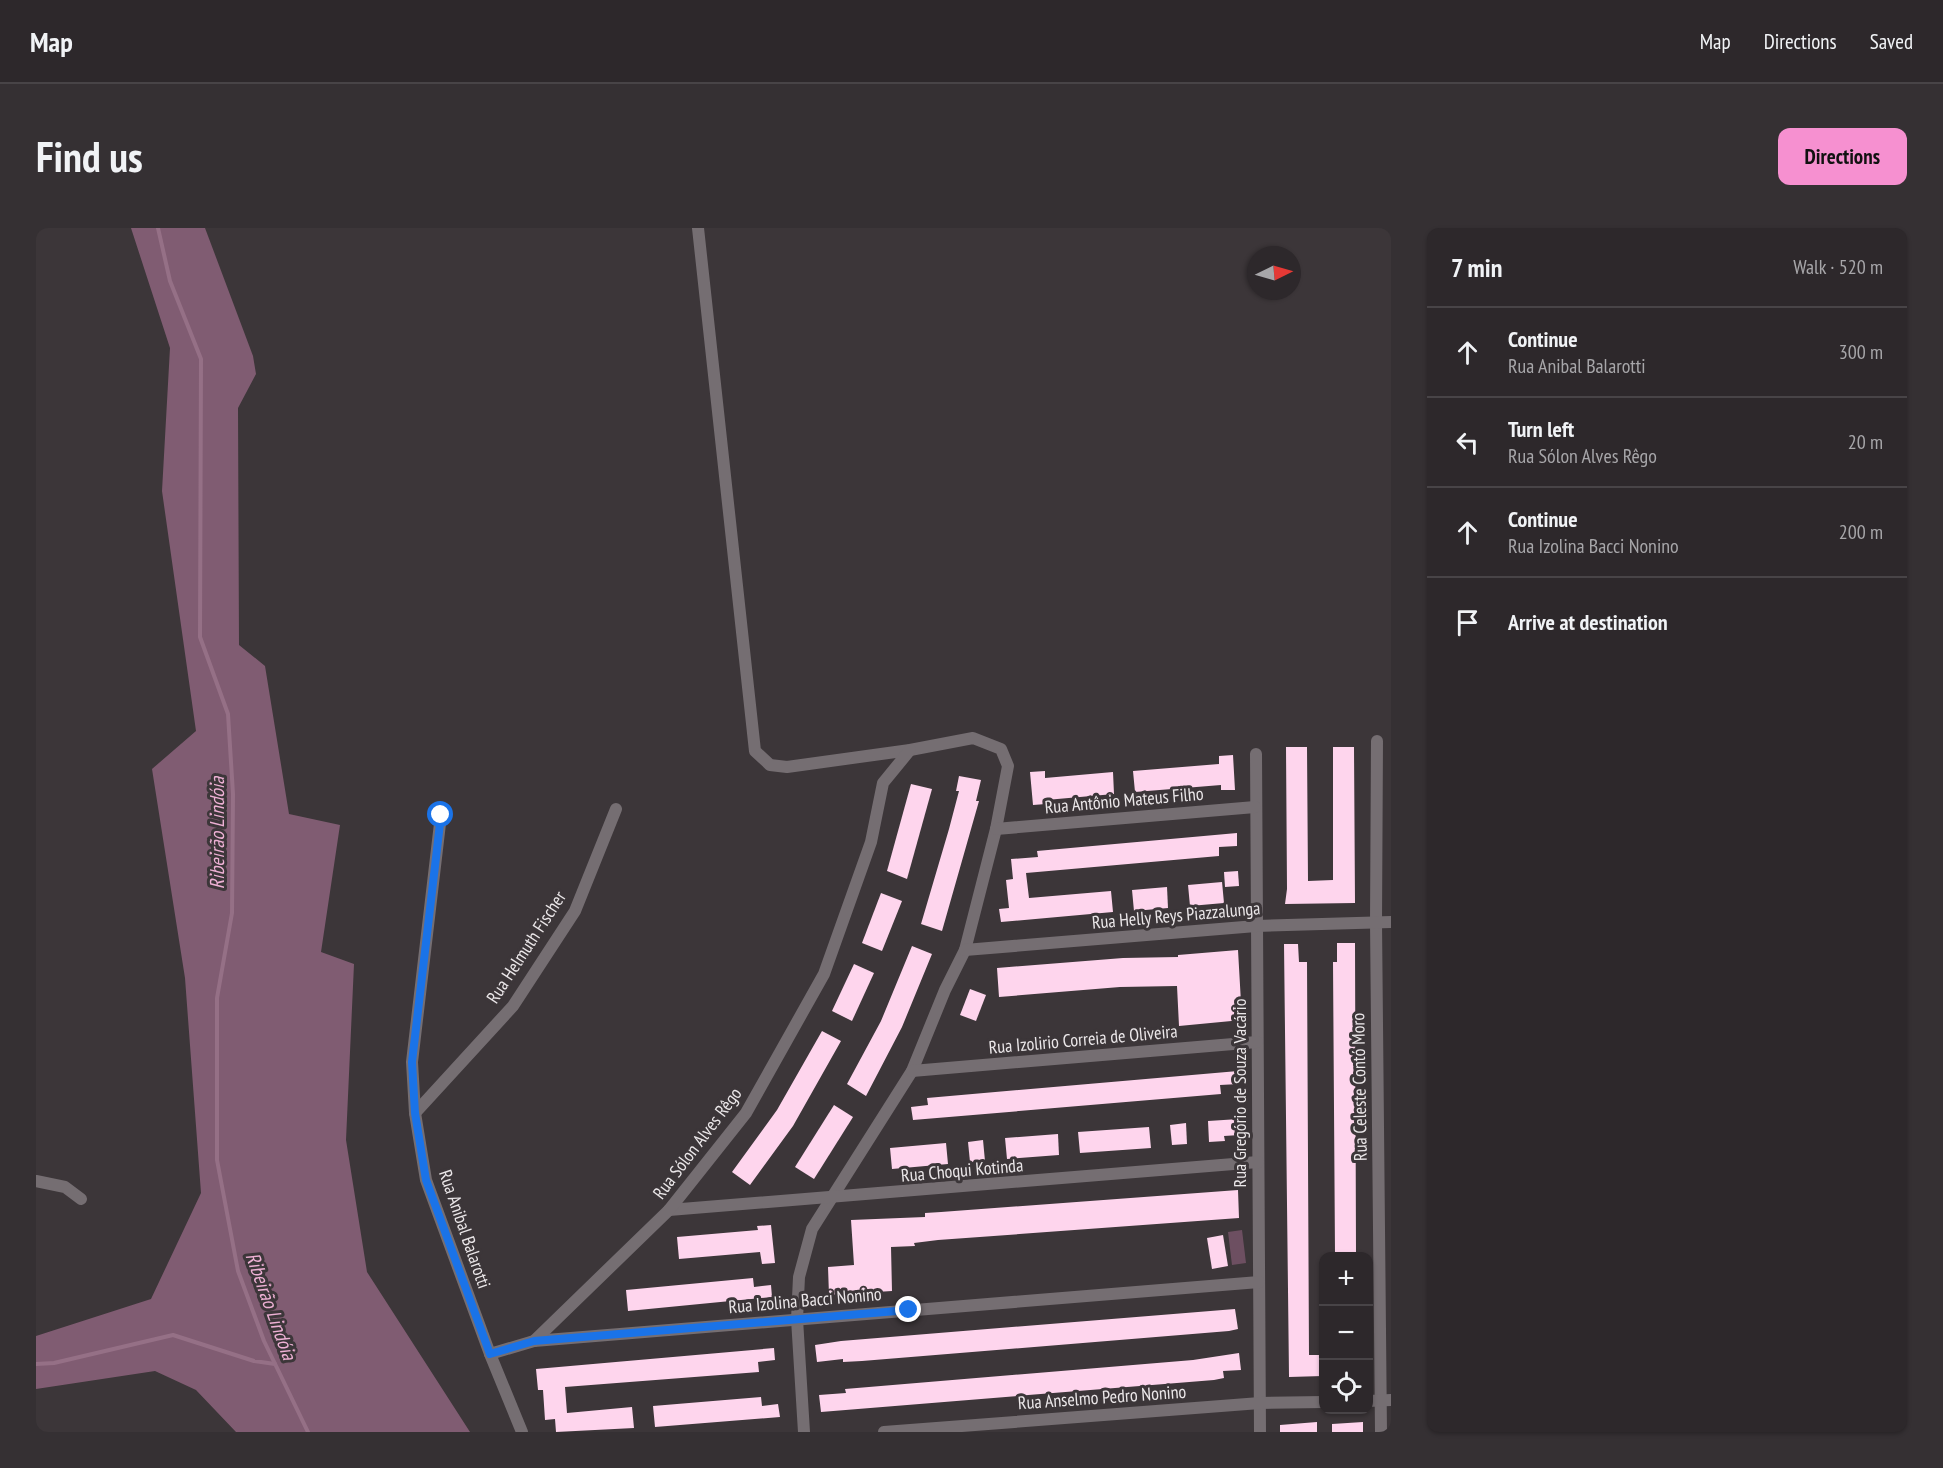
<!DOCTYPE html>
<html lang="en">
<head>
<meta charset="utf-8">
<style>
	:root { --surface:#2d282b; --page:#353033; --text:#f1f3f6; --muted:#a7a6a9; --line:#484447; --accent:#f690d0 }
	body { margin:0; font-family:"PT Sans Narrow",sans-serif; background:var(--page); color:var(--text) }
	.controls { position:absolute; right:18px; bottom:18px; display:grid; overflow:hidden; border-radius:12px; box-shadow:0 2px 4px #0004 }
	.controls button { width:54px; height:54px; display:grid; place-items:center; padding:0; border:0; border-bottom:2px solid var(--line); background:var(--surface); color:var(--text); font:30px sans-serif }
	.compass { position:absolute; left:1211px; top:18px; width:54px; height:54px; border-radius:50%; background:var(--surface); box-shadow:0 2px 4px #0004; rotate:85deg }
	.stop { position:absolute; width:18px; height:18px; margin:-14px; border:4px solid #1a73e8; border-radius:50%; background:#fff }
	.stop.end { background:#1a73e8; border-color:#fff; box-shadow:0 2px 6px #0008 }
	.list { margin:0; padding:0; list-style:none }
	h2 { display:flex; justify-content:space-between; align-items:center; height:78px; margin:0; padding:0 24px; font-size:26px }
	h2 small { font-size:20px; font-weight:400; color:var(--muted) }
	.list li { display:grid; grid-template-columns:39px 1fr auto; gap:18px; align-items:center; box-sizing:border-box; height:90px; padding:0 24px; border-top:2px solid var(--line) }
	.list b { display:block; font-size:22px; white-space:nowrap }
	.list p { margin:0; font-size:20px; white-space:nowrap; color:var(--muted) }
	.list em { font-size:20px; font-style:normal; color:var(--muted) }
	.icon { flex:none; width:33px; height:33px; fill:none; stroke:currentColor; stroke-width:2; stroke-linecap:round; stroke-linejoin:round }
	.map { position:relative; flex:none; width:1355px; height:1204px; overflow:hidden; border-radius:12px }
	header { display:flex; align-items:center; gap:36px; box-sizing:border-box; height:84px; padding:0 30px; background:var(--surface); border-bottom:2px solid var(--line) }
	header strong { font-size:28px }
	nav { display:flex; gap:33px; margin-inline-start:auto; font-size:21px }
	.intro { display:flex; align-items:center; justify-content:space-between; box-sizing:border-box; height:144px; padding:0 36px }
	h1 { margin:0; font-size:42px }
	.button { padding:15px 27px; border-radius:12px; background:var(--accent); color:#111; font-size:21px; font-weight:700 }
	main { display:flex; gap:36px; padding:0 36px }
	aside { flex:1; background:var(--surface); border-radius:12px; box-shadow:0 2px 4px #0004 }
	.map>svg:first-child { display:block }
	.green { fill:#6d4f61 }
	.forest { fill:#805c72 }
	.lines { fill:none; stroke-linecap:round; stroke-linejoin:round }
	.stream { stroke:#957086; stroke-width:4 }
	.building { fill:#fed5ed }
	.street { stroke:#756e72; stroke-width:12 }
	.route { stroke:#1a73e8; stroke-width:8 }
	.labels { text-anchor:middle; dominant-baseline:central; stroke-width:6; stroke-linejoin:round; paint-order:stroke }
	.street-label { font-size:18px; fill:#ebe7e9; stroke:#3c3639 }
	.water-label { font-size:20px; font-style:italic; fill:#edb0d4; stroke:#3c3639 }
</style>
</head>
<body>
<header>
<strong>Map</strong>
<nav><a>Map</a><a>Directions</a><a>Saved</a></nav>
</header>
<div class="intro"><h1>Find us</h1><a class="button">Directions</a></div>
<main>
<div class="map">
<svg width="1355" height="1204" viewBox="0 0 1355 1204">
	<rect width="100%" height="100%" fill="#3c3639"/>
	<polygon class="green" points="1206,1002 1210,1035 1196,1037 1192,1004"/>
	<polygon class="forest" points="95,0 169,0 217,128 220,146 202,180 203,417 229,438 253,586 304,597 285,724 318,736 310,912 331,1044 434,1204 200,1204 160,1162 119,1143 0,1161 0,1108 115,1071 165,965 149,750 116,541 160,503 126,263 134,120"/>
	<g class="lines">
		<g class="stream">
			<polyline points="122,0 134,53 165,131 164,409 192,486 197,566 196,685 181,770 181,932 202,1043 228,1113 272,1204"/>
			<polyline points="0,1136 18,1135 137,1107 218,1133 239,1136"/>
		</g>
	</g>
	<g class="building">
		<polygon points="1250,519 1271,519 1272,653 1297,652 1297,519 1318,519 1319,675 1249,676 1251,661"/>
		<polygon points="1197,527 1199,562 1185,562 1185,557 1099,564 1097,543 1183,536 1183,528"/>
		<polygon points="1009,543 1009,550 1077,544 1078,566 1010,572 1010,576 997,577 994,544"/>
		<polygon points="923,548 945,552 940,573 943,573 906,703 885,696 913,601 923,563 920,563"/>
		<polygon points="875,556 896,561 871,651 851,643"/>
		<polygon points="1201,605 1201,618 1183,619 1183,628 990,645 993,670 1075,663 1077,684 965,694 963,681 973,680 970,652 977,651 975,631 1002,629 1001,623"/>
		<polygon points="1202,643 1203,658 1189,659 1188,644"/>
		<polygon points="1186,654 1188,675 1154,678 1152,657"/>
		<polygon points="1131,659 1132,680 1098,683 1096,662"/>
		<polygon points="845,665 866,673 846,723 826,715"/>
		<polygon points="1301,715 1319,715 1320,1026 1299,1026 1297,734 1301,734"/>
		<polygon points="1248,716 1262,716 1263,734 1271,734 1273,1127 1287,1127 1287,1148 1253,1149"/>
		<polygon points="876,718 896,726 866,799 830,868 811,856 845,793"/>
		<polygon points="1202,722 1206,792 1143,798 1141,758 1084,759 963,769 961,740 1087,730 1142,729 1142,727"/>
		<polygon points="818,736 838,745 816,793 796,783"/>
		<polygon points="934,761 950,767 940,793 924,787"/>
		<polygon points="786,803 805,813 757,898 714,957 696,944 741,882"/>
		<polygon points="1202,843 1203,856 1184,857 1185,866 877,892 875,879 892,877 891,870"/>
		<polygon points="798,877 817,889 778,951 759,939"/>
		<polygon points="1203,891 1204,907 1188,908 1189,913 1173,914 1172,893"/>
		<polygon points="1150,895 1151,916 1136,917 1134,897"/>
		<polygon points="1113,899 1115,920 1044,925 1042,904"/>
		<polygon points="1022,906 1023,927 971,931 969,910"/>
		<polygon points="947,912 949,933 934,934 932,914"/>
		<polygon points="910,915 912,936 856,941 854,920"/>
		<polygon points="1202,962 1203,990 902,1012 878,1015 879,1018 855,1019 856,1063 793,1067 792,1039 818,1037 815,992 889,989 889,985 905,984"/>
		<polygon points="735,997 739,1035 726,1036 724,1024 643,1031 641,1009 722,1002 721,998"/>
		<polygon points="1187,1007 1192,1038 1176,1041 1171,1010"/>
		<polygon points="717,1050 718,1059 735,1057 736,1069 592,1083 590,1062"/>
		<polygon points="1199,1081 1202,1101 1193,1103 826,1133 807,1134 807,1131 781,1134 779,1117 805,1113"/>
		<polygon points="738,1120 739,1132 722,1134 723,1144 529,1159 531,1185 596,1179 598,1200 520,1204 519,1191 509,1192 507,1162 502,1162 500,1141"/>
		<polygon points="1203,1125 1205,1142 1187,1143 1188,1150 1178,1152 785,1184 783,1167 810,1165 809,1161 1157,1132"/>
		<polygon points="725,1169 726,1178 742,1176 744,1189 619,1199 617,1178"/>
		<polygon points="1281,1194 1281,1204 1244,1204 1244,1197"/>
		<polygon points="1327,1194 1327,1204 1296,1204 1296,1196"/>
	</g>
	<g class="lines">
		<g class="street">
			<polyline points="662,0 719,523 734,537 751,539 874,522 937,510 965,521 972,538 960,601 929,722 909,762 876,843 776,1001 763,1049 761,1091 768,1204"/>
			<polyline points="1341,513 1340,694 1345,1204"/>
			<polyline points="1220,526 1224,1204"/>
			<polyline points="405,587 376,834 379,885 390,952 454,1126 486,1204"/>
			<polyline points="960,601 1219,579"/>
			<polyline points="929,722 1220,698 1355,694"/>
			<polyline points="876,843 1221,814"/>
			<polyline points="379,885 477,778 539,683 580,581"/>
			<polyline points="0,953 29,959 45,971"/>
			<polyline points="633,982 1222,934"/>
			<polyline points="498,1113 1223,1054"/>
			<polyline points="454,1126 498,1113 633,982 710,885 788,746 835,614 847,555 874,522"/>
			<polyline points="1332,1173 1355,1172"/>
			<polyline points="848,1204 1224,1175 1288,1174"/>
		</g>
	</g>
	<g class="lines">
		<polyline class="route" points="405,587 376,834 379,885 390,952 454,1126 498,1113 873,1082"/>
	</g>
	<g class="labels">
		<g class="street-label">
			<text transform="translate(1088 572) rotate(-5)">Rua Antônio Mateus Filho</text>
			<text transform="translate(1140 687) rotate(-5)">Rua Helly Reys Piazzalunga</text>
			<text transform="translate(490 719) rotate(-57)">Rua Helmuth Fischer</text>
			<text transform="translate(1047 811) rotate(-5)">Rua Izolirio Correia de Oliveira</text>
			<text transform="translate(1323 859) rotate(-91)">Rua Celeste Contó Moro</text>
			<text transform="translate(1203 865) rotate(-90)">Rua Gregório de Souza Vacário</text>
			<text transform="translate(661 915) rotate(-53)">Rua Sólon Alves Rêgo</text>
			<text transform="translate(926 942) rotate(-5)">Rua Choqui Kotinda</text>
			<text transform="translate(429 1001) rotate(71)">Rua Anibal Balarotti</text>
			<text transform="translate(769 1072) rotate(-5)">Rua Izolina Bacci Nonino</text>
			<text transform="translate(1066 1169) rotate(-4)">Rua Anselmo Pedro Nonino</text>
		</g>
		<g class="water-label">
			<text transform="translate(181 605) rotate(-90)">Ribeirão Lindóia</text>
			<text transform="translate(235 1078) rotate(70)">Ribeirão Lindóia</text>
		</g>
	</g>
</svg>
<div class="controls">
<button>+</button>
<button>−</button>
<button><svg class="icon" aria-label="locate" viewBox="0 0 24 24"><circle cx="12" cy="12" r="6"/><path d="M12 2v4M12 18v4M2 12h4M18 12h4"/></svg></button>
</div>
<svg class="compass" viewBox="-18 -18 36 36"><path d="M0-13l5 13h-10z" fill="#e53935"/><path d="M0 13l5-13h-10z" fill="#a7a6a9"/></svg>
<div class="stop" style="left:405px;top:587px"></div>
<div class="stop end" style="left:873px;top:1082px"></div>
</div>
<aside>
<h2>7 min<small>Walk · 520 m</small></h2>
<ul class="list">
<li><svg class="icon" aria-label="ahead" viewBox="0 0 24 24"><path d="M12 20V5M6 11l6-6 6 6"/></svg><div><b>Continue</b><p>Rua Anibal Balarotti</p></div><em>300 m</em></li>
<li><svg class="icon" aria-label="left" viewBox="0 0 24 24"><path d="M17 20v-9H6M10 6l-5 5 5 5"/></svg><div><b>Turn left</b><p>Rua Sólon Alves Rêgo</p></div><em>20 m</em></li>
<li><svg class="icon" aria-label="ahead" viewBox="0 0 24 24"><path d="M12 20V5M6 11l6-6 6 6"/></svg><div><b>Continue</b><p>Rua Izolina Bacci Nonino</p></div><em>200 m</em></li>
<li><svg class="icon" aria-label="arrive" viewBox="0 0 24 24"><path d="M6 21V4h12l-3 4 3 4H6"/></svg><div><b>Arrive at destination</b></div></li>
</ul>
</aside>
</main>
</body>
</html>
